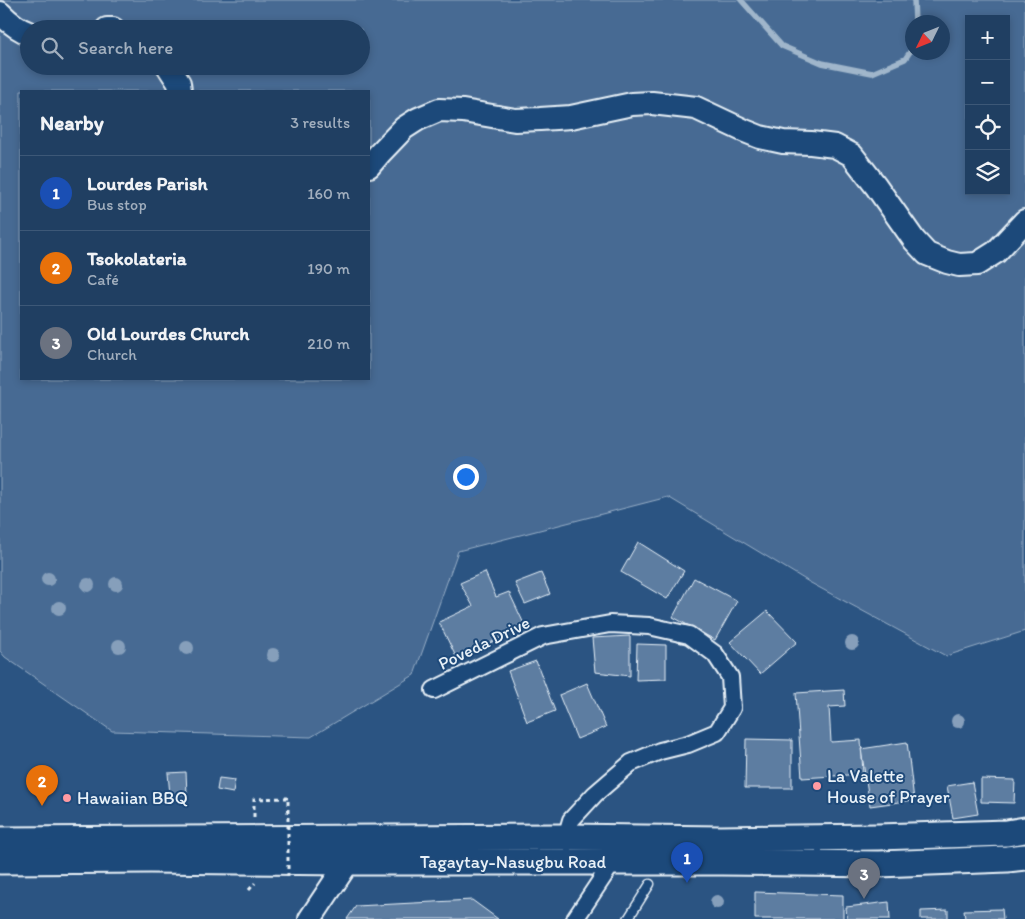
<!DOCTYPE html>
<html lang="en">
<head>
<meta charset="utf-8">
<style>
	:root { --surface:#203f62; --page:#284668; --text:#f1f3f6; --muted:#a2afbe; --line:#3d5877; --accent:#bca0f2 }
	body { margin:0; font-family:Itim,sans-serif; background:var(--page); color:var(--text) }
	.controls { position:absolute; right:15px; top:15px; display:grid; overflow:hidden; border-radius:0px; box-shadow:0 2px 8px #0003 }
	.controls button { width:45px; height:45px; display:grid; place-items:center; padding:0; border:0; border-bottom:1px solid var(--line); background:var(--surface); color:var(--text); font:25px sans-serif }
	.compass { position:absolute; left:905px; top:15px; width:45px; height:45px; border-radius:50%; background:var(--surface); box-shadow:0 2px 8px #0003; rotate:227deg }
	.you { position:absolute; left:465px; top:476px; width:18px; height:18px; margin:-12px; border:4px solid #fff; border-radius:50%; background:#1a73e8; box-shadow:0 0 0 8px #1a73e833 }
	.badge { display:grid; place-items:center; width:32px; height:32px; border-radius:50%; background:var(--accent); color:#fff; font-size:16px; font-weight:700 }
	.pin { position:absolute; translate:-50% -41px; filter:drop-shadow(0 1px 2px #0008) }
	.pin::after { content:''; position:absolute; top:26px; width:18px; height:15px; background:inherit; clip-path:polygon(0 0,100% 0,50% 100%) }
	.list { margin:0; padding:0; list-style:none }
	h2 { display:flex; justify-content:space-between; align-items:center; height:65px; margin:0; padding:0 20px; font-size:21px }
	h2 small { font-size:16px; font-weight:400; color:var(--muted) }
	.list li { display:grid; grid-template-columns:32px 1fr auto; gap:15px; align-items:center; box-sizing:border-box; height:75px; padding:0 20px; border-top:1px solid var(--line) }
	.list b { display:block; font-size:19px; white-space:nowrap }
	.list p { margin:0; font-size:16px; white-space:nowrap; color:var(--muted) }
	.list em { font-size:16px; font-style:normal; color:var(--muted) }
	.icon { flex:none; width:28px; height:28px; fill:none; stroke:currentColor; stroke-width:2; stroke-linecap:round; stroke-linejoin:round }
	.map { position:relative; flex:none; width:1025px; height:919px; overflow:hidden }
	.search { position:absolute; background:var(--surface); box-shadow:0 2px 8px #0003; left:20px; top:20px; width:350px; height:55px; display:flex; align-items:center; gap:12px; box-sizing:border-box; padding:0 18px; border-radius:28px; color:var(--muted); font-size:19px }
	.panel { position:absolute; background:var(--surface); box-shadow:0 2px 8px #0003; left:20px; top:90px; width:350px; height:290px; border-radius:0px }
	.map>svg:first-child { display:block }
	.green { fill:#476b93; stroke:#98aec6; fill-rule:evenodd }
	.lines { fill:none; stroke-linecap:round; stroke-linejoin:round }
	.stream { stroke:#a0b6cb; stroke-width:5.5 }
	.building { fill:#5d7da1; stroke:#e8f1f8 }
	.lane-casing { stroke:#e8f1f8; stroke-width:11 }
	.street-casing { stroke:#e8f1f8; stroke-width:20 }
	.secondary-casing { stroke:#e8f1f8; stroke-width:26 }
	.primary-casing { stroke:#e8f1f8; stroke-width:29 }
	.path { stroke:#e8f1f8; stroke-width:3; stroke-dasharray:4 4; stroke-linecap:butt }
	.lane { stroke:#1f4a7a; stroke-width:8 }
	.street { stroke:#1f4a7a; stroke-width:16 }
	.secondary { stroke:#1f4a7a; stroke-width:22 }
	.primary { stroke:#1f4a7a; stroke-width:25 }
	.path-bridge { stroke:#e8f1f8; stroke-width:3; stroke-dasharray:4 4; stroke-linecap:butt }
	.tree { fill:#869fbb }
	.poi-dot { fill:#ff9aa2; stroke:#1f4a7a; stroke-width:2 }
	.labels { text-anchor:middle; dominant-baseline:central; stroke-width:4; stroke-linejoin:round; paint-order:stroke }
	.street-label { font-size:18px; fill:#e8f1f8; stroke:#1f4a7a }
	.poi-label { font-size:18px; fill:#e8f1f8; stroke:#1f4a7a; text-anchor:start }
</style>
</head>
<body>
<div class="map">
<svg width="1025" height="919" viewBox="0 0 1025 919">
	<rect width="100%" height="100%" fill="#2b5482"/>
	<filter id="ink" filterUnits="userSpaceOnUse"><feTurbulence type="fractalNoise" baseFrequency=".02" numOctaves="2"/><feDisplacementMap in="SourceGraphic" scale="10" xChannelSelector="R" yChannelSelector="G"/><feConvolveMatrix kernelMatrix="1 2 1 2 8 2 1 2 1" color-interpolation-filters="sRGB"/></filter>
	<g filter="url(#ink)">
		<path class="green" d="M0,0H1025V631L946,656L809,582L668,497L458,551L414,675L311,737L112,731L5,657L0,651ZM969,19H1006V191H969ZM912,22H942V52H912ZM29,29H361V66H29ZM21,91H369V379H21Z"/>
		<g class="lines">
			<g class="stream">
				<polyline points="741,0 782,46 822,63 872,73 905,59 912,49"/>
				<polyline points="914,0 915,22"/>
			</g>
		</g>
		<g class="building">
			<polygon points="638,542 684,571 667,599 621,572"/>
			<polygon points="485,572 496,597 509,592 525,626 457,659 439,622 473,606 460,583"/>
			<polygon points="541,573 550,594 525,604 515,583"/>
			<polygon points="694,578 737,601 715,640 673,617"/>
			<polygon points="767,611 797,642 760,674 730,642"/>
			<polygon points="630,636 630,676 595,672 592,638"/>
			<polygon points="637,644 666,645 666,679 636,680"/>
			<polygon points="536,661 555,711 527,722 508,671"/>
			<polygon points="587,683 606,727 577,739 559,695"/>
			<polygon points="844,690 845,706 829,707 831,742 861,740 863,774 802,778 796,693"/>
			<polygon points="746,739 792,740 792,788 745,788"/>
			<polygon points="907,742 914,800 870,806 861,749"/>
			<polygon points="186,772 187,794 170,795 168,773"/>
			<polygon points="219,778 235,780 233,793 217,790"/>
			<polygon points="981,779 1015,780 1014,803 981,802"/>
			<polygon points="972,782 978,814 953,818 947,786"/>
			<polygon points="755,892 843,895 843,919 755,919"/>
			<polygon points="472,900 498,919 347,919 356,906"/>
			<polygon points="889,902 890,919 847,919 846,907"/>
			<polygon points="1002,909 1003,919 965,919 964,910"/>
			<polygon points="948,910 948,919 921,919 921,911"/>
		</g>
		<g class="lines">
			<g class="lane-casing">
				<polyline id="lane" points="628,919 650,884"/>
			</g>
			<g class="street-casing">
				<g id="street">
					<polyline points="434,690 543,636 610,624 649,626 689,635 715,654 730,677 732,708 717,732 688,744 660,751 631,763 595,794 571,820 566,837"/>
					<polyline points="575,919 613,862"/>
				</g>
			</g>
			<g class="secondary-casing">
				<g id="secondary">
					<path d="M0,13C8,21 18,30 29,33"/>
					<polyline points="107,29 113,29"/>
					<polyline points="168,66 179,83 180,91"/>
					<polyline points="369,166 380,153 404,128 418,119 439,110 463,111 515,120 540,119 571,117 632,104 652,103 696,108 745,131 760,137 783,142 811,143 835,146 852,155 876,186 914,240 927,254 947,262 959,265 977,264 996,252 1025,221"/>
					<polyline points="310,919 348,862"/>
				</g>
			</g>
			<g class="primary-casing">
				<g id="primary">
					<polyline points="0,840 566,837 721,839 878,837 1007,833 1025,830"/>
					<polyline points="0,861 150,860 348,862 722,862 879,864 1007,859 1025,857"/>
				</g>
			</g>
			<g class="path">
				<polyline points="254,817 254,799 288,798"/>
				<polyline points="249,890 255,883"/>
			</g>
			<use href="#lane" class="lane"/>
			<use href="#street" class="street"/>
			<use href="#secondary" class="secondary"/>
			<use href="#primary" class="primary"/>
			<polyline class="path-bridge" points="288,877 288,798"/>
		</g>
		<g class="tree">
			<circle cx="48" cy="579" r="7"/>
			<circle cx="116" cy="584" r="7"/>
			<circle cx="88" cy="585" r="7"/>
			<circle cx="59" cy="608" r="7"/>
			<circle cx="852" cy="643" r="7"/>
			<circle cx="119" cy="646" r="7"/>
			<circle cx="187" cy="648" r="7"/>
			<circle cx="273" cy="655" r="7"/>
			<circle cx="958" cy="721" r="7"/>
			<circle cx="717" cy="902" r="7"/>
		</g>
	</g>
	<g class="poi-dot">
		<circle cx="817" cy="786" r="5"/>
		<circle cx="67" cy="798" r="5"/>
	</g>
	<g class="labels">
		<g class="street-label">
			<text transform="translate(484 643) rotate(-26)">Poveda Drive</text>
			<text x="513" y="862">Tagaytay-Nasugbu Road</text>
		</g>
		<g class="poi-label">
			<text x="827" y="776">La Valette<tspan x="827" dy="21">House of Prayer</tspan></text>
			<text x="77" y="798">Hawaiian BBQ</text>
		</g>
	</g>
</svg>
<div class="controls">
<button>+</button>
<button>−</button>
<button><svg class="icon" aria-label="locate" viewBox="0 0 24 24"><circle cx="12" cy="12" r="6"/><path d="M12 2v4M12 18v4M2 12h4M18 12h4"/></svg></button>
<button><svg class="icon" aria-label="layers" viewBox="0 0 24 24"><path d="M12 4l9 5-9 5-9-5zM3 14l9 5 9-5"/></svg></button>
</div>
<svg class="compass" viewBox="-18 -18 36 36"><path d="M0-13l5 13h-10z" fill="#e53935"/><path d="M0 13l5-13h-10z" fill="#a2afbe"/></svg>
<div class="you"></div>
<div class="pin badge" style="left:687px;top:883px;background:#1a4fb4">1</div>
<div class="pin badge" style="left:42px;top:806px;background:#e8710a">2</div>
<div class="pin badge" style="left:864px;top:899px;background:#6b7280">3</div>
<div class="search"><svg class="icon" aria-label="search" viewBox="0 0 24 24"><circle cx="10" cy="10" r="6"/><path d="M15 15l6 6"/></svg>Search here</div>
<section class="panel">
<h2>Nearby<small>3 results</small></h2>
<ul class="list">
<li><span class="badge" style="background:#1a4fb4">1</span><div><b>Lourdes Parish</b><p>Bus stop</p></div><em>160 m</em></li>
<li><span class="badge" style="background:#e8710a">2</span><div><b>Tsokolateria</b><p>Café</p></div><em>190 m</em></li>
<li><span class="badge" style="background:#6b7280">3</span><div><b>Old Lourdes Church</b><p>Church</p></div><em>210 m</em></li>
</ul>
</section>
</div>
</body>
</html>
